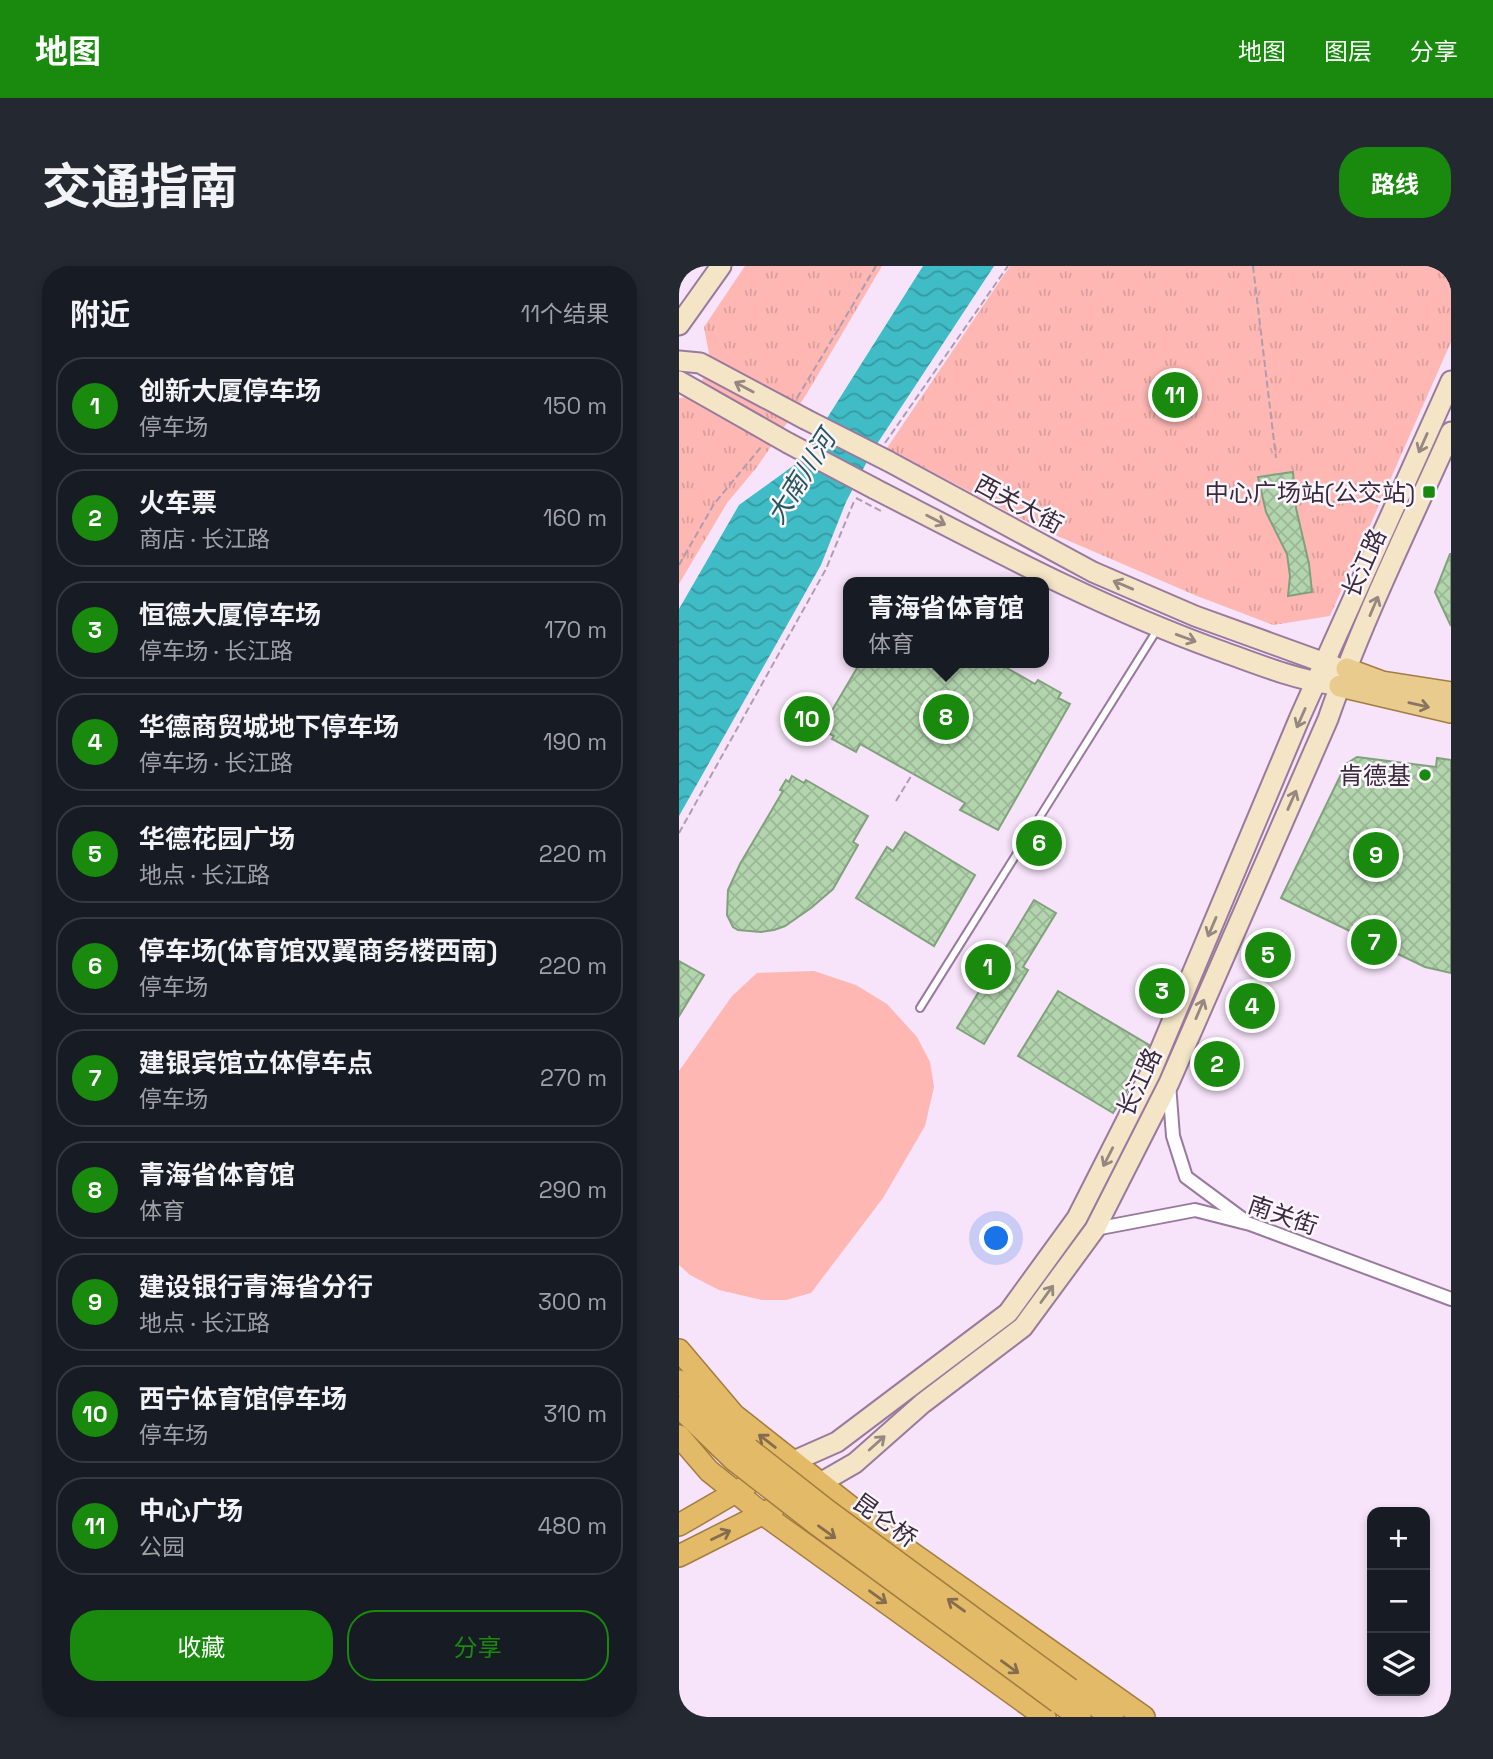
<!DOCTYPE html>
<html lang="zh">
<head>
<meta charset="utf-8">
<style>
	:root { --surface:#171b24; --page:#242831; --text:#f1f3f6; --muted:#9ea1a6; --line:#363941; --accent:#198a0d }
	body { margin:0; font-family:"Space Grotesk","Noto Sans SC",sans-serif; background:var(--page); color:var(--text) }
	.controls { position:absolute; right:21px; bottom:21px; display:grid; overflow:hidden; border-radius:14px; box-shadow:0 4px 10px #0003 }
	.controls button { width:63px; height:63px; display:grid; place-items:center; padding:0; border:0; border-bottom:2px solid var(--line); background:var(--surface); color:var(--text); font:35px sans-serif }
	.you { position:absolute; left:318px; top:973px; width:24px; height:24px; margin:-18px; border:5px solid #fff; border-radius:50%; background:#1a73e8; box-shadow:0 0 0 10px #1a73e833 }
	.badge { display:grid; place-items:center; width:46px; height:46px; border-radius:50%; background:var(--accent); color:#fff; font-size:23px; font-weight:700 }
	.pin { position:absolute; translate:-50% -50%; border:4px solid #fff; box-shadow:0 2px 7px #0006 }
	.popup { position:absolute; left:164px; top:311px; width:206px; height:91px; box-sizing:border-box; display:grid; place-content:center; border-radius:14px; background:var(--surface); filter:drop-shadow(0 2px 5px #0005); font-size:23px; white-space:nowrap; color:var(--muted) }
	.popup b { font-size:26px; color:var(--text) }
	.popup::after { content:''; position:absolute; left:50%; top:100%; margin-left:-14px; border:14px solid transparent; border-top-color:var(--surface) }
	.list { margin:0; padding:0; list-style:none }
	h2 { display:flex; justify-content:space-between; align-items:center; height:91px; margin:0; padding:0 28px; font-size:30px }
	h2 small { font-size:23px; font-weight:400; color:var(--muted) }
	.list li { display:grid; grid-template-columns:46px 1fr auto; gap:21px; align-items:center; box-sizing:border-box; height:98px; margin:0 14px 14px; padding:0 14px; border:2px solid var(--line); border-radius:28px }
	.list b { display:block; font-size:26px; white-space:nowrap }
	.list p { margin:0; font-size:23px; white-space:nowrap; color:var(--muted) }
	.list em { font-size:23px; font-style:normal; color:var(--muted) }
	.actions { display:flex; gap:14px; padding:21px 28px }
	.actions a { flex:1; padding:16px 0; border:2px solid var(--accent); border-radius:28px; text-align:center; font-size:24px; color:var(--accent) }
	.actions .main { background:var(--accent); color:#fff }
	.icon { flex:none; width:38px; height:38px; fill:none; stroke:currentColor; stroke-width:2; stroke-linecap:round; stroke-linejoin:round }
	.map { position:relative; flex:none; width:772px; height:1451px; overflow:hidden; border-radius:28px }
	header { display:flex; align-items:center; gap:42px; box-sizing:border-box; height:98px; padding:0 35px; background:var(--accent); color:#fff }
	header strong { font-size:33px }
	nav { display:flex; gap:38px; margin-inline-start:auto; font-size:24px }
	.intro { display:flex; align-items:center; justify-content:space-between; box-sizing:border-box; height:168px; padding:0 42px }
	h1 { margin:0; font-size:49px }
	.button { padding:18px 32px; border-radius:28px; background:var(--accent); color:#fff; font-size:24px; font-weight:700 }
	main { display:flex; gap:42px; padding:0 42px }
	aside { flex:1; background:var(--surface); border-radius:28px; box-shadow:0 4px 10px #0003 }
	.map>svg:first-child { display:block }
	.grass { fill:#feb7b3 }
	.park { fill:url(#park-tufts) }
	.water { fill:url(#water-waves) }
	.building { fill:url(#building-cross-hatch); stroke:#81a17c; stroke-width:2 }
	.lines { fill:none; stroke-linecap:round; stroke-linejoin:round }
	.service-casing { stroke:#997a9e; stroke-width:10 }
	.minor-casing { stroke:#997a9e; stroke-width:16 }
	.secondary-casing { stroke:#997a9e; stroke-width:23 }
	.primary-casing { stroke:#a37d40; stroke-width:24 }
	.trunk-casing { stroke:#a37d40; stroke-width:24 }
	.path { stroke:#ae9cb0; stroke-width:2; stroke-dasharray:7 3.5; stroke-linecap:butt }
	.service { stroke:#fff; stroke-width:6 }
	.minor { stroke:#fff; stroke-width:12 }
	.secondary { stroke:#f4e5c6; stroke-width:19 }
	.primary { stroke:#eacb8e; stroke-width:21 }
	.trunk { stroke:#e3ba68; stroke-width:21 }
	.secondary-bridge-casing { stroke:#997a9e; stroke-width:23; stroke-linecap:butt }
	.trunk-bridge-casing { stroke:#a37d40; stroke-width:24; stroke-linecap:butt }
	.secondary-bridge { stroke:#f4e5c6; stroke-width:19 }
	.trunk-bridge { stroke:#e3ba68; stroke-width:21 }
	.oneway { stroke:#968880 }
	.oneway2 { stroke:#897460 }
	.oneway3 { stroke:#866c4f }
	.poi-dot { fill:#198a0d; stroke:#fcf5fd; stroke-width:2.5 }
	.labels { text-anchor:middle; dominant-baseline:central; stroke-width:5; stroke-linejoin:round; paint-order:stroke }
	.poi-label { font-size:24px; fill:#392c3b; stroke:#fcf5fd; text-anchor:end }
	.street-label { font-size:24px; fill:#392c3b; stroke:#fcf5fd }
	.water-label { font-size:26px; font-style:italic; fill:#26595d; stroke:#fcf5fd }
</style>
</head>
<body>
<header>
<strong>地图</strong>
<nav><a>地图</a><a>图层</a><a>分享</a></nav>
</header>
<div class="intro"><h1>交通指南</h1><a class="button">路线</a></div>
<main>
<aside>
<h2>附近<small>11个结果</small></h2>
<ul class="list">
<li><span class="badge">1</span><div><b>创新大厦停车场</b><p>停车场</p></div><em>150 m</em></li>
<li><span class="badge">2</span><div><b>火车票</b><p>商店 · 长江路</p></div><em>160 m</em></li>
<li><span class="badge">3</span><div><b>恒德大厦停车场</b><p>停车场 · 长江路</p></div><em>170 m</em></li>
<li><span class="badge">4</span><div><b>华德商贸城地下停车场</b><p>停车场 · 长江路</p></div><em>190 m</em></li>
<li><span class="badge">5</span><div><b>华德花园广场</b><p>地点 · 长江路</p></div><em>220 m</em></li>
<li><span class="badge">6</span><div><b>停车场(体育馆双翼商务楼西南)</b><p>停车场</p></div><em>220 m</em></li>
<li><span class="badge">7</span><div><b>建银宾馆立体停车点</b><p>停车场</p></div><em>270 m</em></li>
<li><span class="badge">8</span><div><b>青海省体育馆</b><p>体育</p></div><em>290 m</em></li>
<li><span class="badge">9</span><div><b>建设银行青海省分行</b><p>地点 · 长江路</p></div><em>300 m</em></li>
<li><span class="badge">10</span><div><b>西宁体育馆停车场</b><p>停车场</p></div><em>310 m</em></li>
<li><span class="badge">11</span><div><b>中心广场</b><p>公园</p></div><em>480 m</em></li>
</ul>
<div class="actions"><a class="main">收藏</a><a>分享</a></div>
</aside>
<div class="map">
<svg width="772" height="1451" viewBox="0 0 772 1451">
	<defs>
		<pattern id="park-tufts" width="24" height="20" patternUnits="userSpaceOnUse" patternTransform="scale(1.75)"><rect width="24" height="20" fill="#feb7b3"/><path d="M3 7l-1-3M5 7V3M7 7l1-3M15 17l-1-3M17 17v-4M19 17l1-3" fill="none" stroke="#da9e9b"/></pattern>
		<pattern id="water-waves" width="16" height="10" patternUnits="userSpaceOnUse" patternTransform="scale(1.75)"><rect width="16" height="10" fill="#3fbcc5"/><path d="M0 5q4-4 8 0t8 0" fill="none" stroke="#3699a1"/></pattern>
		<pattern id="building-cross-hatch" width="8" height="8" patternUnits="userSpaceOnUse" patternTransform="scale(1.75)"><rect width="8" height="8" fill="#b3d5ae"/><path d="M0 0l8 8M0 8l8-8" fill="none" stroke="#9bb797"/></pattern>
	</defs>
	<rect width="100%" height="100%" fill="#f7e3fa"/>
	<polygon class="grass" points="135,705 177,719 208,738 238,771 251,796 255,821 246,860 204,932 132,1027 107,1034 83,1034 40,1024 11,1009 0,999 0,805 53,730 78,707"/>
	<g class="park">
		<polygon points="66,0 203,0 127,129 78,201 48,237 0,318 0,132 14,130 32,99 25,61"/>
		<polygon points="331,0 772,0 772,76 651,350 594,359 518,330 360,262 208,182"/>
	</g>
	<polygon class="water" points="244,0 315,0 194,184 167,236 142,299 0,550 0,343 60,239 121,195"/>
	<g class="building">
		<polygon points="614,206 617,242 630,298 633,326 609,330 611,310 608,288 587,246 579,211"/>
		<polygon points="771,288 772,288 772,360 756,326"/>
		<polygon points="181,397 319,397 356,418 359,414 382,427 379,432 391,438 319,564 281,544 286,537 181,478 177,486 153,473 155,470 142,463"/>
		<polygon points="678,491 757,501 758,492 772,494 772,707 746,701 602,632 667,498"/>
		<polygon points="113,510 125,517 127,514 189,550 174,576 179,579 154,623 132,642 106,660 95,664 82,666 59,664 54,661 48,649 49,624 61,598 104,525 101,524 107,514 110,516"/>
		<polygon points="226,566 296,609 255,680 177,632 208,581 214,585"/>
		<polygon points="355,634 377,647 344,701 349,704 305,778 278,762"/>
		<polygon points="0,695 25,709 0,750"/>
		<polygon points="379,725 470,779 454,815 434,847 339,790"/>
	</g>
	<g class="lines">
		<g class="service-casing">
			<polyline id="service" points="241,742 478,364"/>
		</g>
		<g class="minor-casing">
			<g id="minor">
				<polyline points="490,818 494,870 507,911 565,954"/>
				<polyline points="416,963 516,944 571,958 772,1033"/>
			</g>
		</g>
		<g class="secondary-casing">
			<g id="secondary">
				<polyline points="0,59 42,0"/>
				<polyline points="0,95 21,97 126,153"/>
				<polyline points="0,115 109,177"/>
				<polyline points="209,195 414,306 516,350 657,401"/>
				<path d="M196,223C309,281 420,341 539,384C576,397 611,412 650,418"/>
				<polyline points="115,1195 158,1176 329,1047 398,952 471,808 621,451 772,115"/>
				<path d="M143,1216L176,1197L244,1137L344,1061L416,963L490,817L649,453C683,355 730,260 772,166"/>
			</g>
		</g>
		<g class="primary-casing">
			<g id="primary">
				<polyline points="668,403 703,416 772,427"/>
				<polyline points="661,420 772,446"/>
			</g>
		</g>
		<g class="trunk-casing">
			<g id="trunk">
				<polyline points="0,1084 55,1149 206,1268 465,1451"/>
				<polyline points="0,1115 70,1183"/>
				<polyline points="0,1141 55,1194"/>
				<polyline points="0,1170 30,1205 84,1248 366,1451"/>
				<polyline points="0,1259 67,1220"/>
				<polyline points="0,1290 95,1242"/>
				<polyline points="391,1423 434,1451"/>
				<polyline points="379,1436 401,1451"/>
			</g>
		</g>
		<g class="path">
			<polyline points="574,0 597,192"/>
			<polyline points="118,132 197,0"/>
			<polyline points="206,177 329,0"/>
			<polyline points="177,232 202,245"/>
			<polyline points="0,299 35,238 82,181"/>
			<polyline points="217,535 234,507"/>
			<polyline points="0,567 147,303 176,233"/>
		</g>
		<use href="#service" class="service"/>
		<use href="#minor" class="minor"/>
		<use href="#secondary" class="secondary"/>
		<use href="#primary" class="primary"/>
		<use href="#trunk" class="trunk"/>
		<g class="secondary-bridge-casing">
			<g id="secondary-bridge">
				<polyline points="126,153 209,195"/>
				<polyline points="109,177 196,223"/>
			</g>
		</g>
		<g class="trunk-bridge-casing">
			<g id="trunk-bridge">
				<polyline points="70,1183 149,1245 391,1423"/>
				<polyline points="55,1194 136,1257 379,1436"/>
			</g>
		</g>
		<use href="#secondary-bridge" class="secondary-bridge"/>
		<use href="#trunk-bridge" class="trunk-bridge"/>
	</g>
	<defs><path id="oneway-shaft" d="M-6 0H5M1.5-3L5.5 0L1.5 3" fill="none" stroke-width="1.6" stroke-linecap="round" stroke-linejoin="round" transform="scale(1.75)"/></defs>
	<g class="oneway">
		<use href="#oneway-shaft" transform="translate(65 121) rotate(-152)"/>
		<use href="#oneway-shaft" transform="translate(744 177) rotate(114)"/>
		<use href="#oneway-shaft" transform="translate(257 254) rotate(27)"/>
		<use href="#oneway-shaft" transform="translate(444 319) rotate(-157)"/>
		<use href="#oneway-shaft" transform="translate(695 340) rotate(-67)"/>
		<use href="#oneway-shaft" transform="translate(507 372) rotate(20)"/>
		<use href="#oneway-shaft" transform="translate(622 452) rotate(114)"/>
		<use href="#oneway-shaft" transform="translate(613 534) rotate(-66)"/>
		<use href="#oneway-shaft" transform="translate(533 661) rotate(113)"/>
		<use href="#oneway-shaft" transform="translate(521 743) rotate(-67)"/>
		<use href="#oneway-shaft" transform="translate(429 891) rotate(117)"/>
		<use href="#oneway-shaft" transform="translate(368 1028) rotate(-54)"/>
		<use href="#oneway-shaft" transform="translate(198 1177) rotate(-42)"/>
	</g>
	<use class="oneway2" href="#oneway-shaft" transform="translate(740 439) rotate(13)"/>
	<g class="oneway3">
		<use href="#oneway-shaft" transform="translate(88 1175) rotate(-142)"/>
		<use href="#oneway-shaft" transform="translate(148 1266) rotate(36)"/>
		<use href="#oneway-shaft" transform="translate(42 1269) rotate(-26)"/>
		<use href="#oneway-shaft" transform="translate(199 1331) rotate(36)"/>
		<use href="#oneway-shaft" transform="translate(277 1339) rotate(-144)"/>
		<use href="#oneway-shaft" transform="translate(331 1401) rotate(36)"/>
	</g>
	<g class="poi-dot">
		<rect x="743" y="219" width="14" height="14" rx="3.5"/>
		<circle cx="746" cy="509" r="7"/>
	</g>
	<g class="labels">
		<g class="poi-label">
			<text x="736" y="226">中心广场站(公交站)</text>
			<text x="732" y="509">肯德基</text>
		</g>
		<g class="street-label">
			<text transform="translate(340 238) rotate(28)">西关大街</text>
			<text transform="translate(685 297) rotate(-66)">长江路</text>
			<text transform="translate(460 816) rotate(-65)">长江路</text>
			<text transform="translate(604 949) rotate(19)">南关街</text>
			<text transform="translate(206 1254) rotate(36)">昆仑桥</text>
		</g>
		<g class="water-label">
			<text transform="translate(122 211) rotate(-58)">大南川河</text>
		</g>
	</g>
</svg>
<div class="controls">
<button>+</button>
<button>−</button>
<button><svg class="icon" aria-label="layers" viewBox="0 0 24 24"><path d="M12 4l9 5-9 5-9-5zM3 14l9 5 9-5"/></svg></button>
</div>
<div class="you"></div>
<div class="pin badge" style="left:309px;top:701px">1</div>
<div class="pin badge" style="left:538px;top:798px">2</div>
<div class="pin badge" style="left:483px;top:725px">3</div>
<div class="pin badge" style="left:573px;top:740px">4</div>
<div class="pin badge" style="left:589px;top:689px">5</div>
<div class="pin badge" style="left:360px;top:577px">6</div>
<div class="pin badge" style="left:695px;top:676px">7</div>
<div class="pin badge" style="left:267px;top:451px">8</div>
<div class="popup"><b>青海省体育馆</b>体育</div>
<div class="pin badge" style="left:697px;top:589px">9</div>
<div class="pin badge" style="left:128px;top:453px">10</div>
<div class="pin badge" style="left:496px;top:129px">11</div>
</div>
</main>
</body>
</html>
